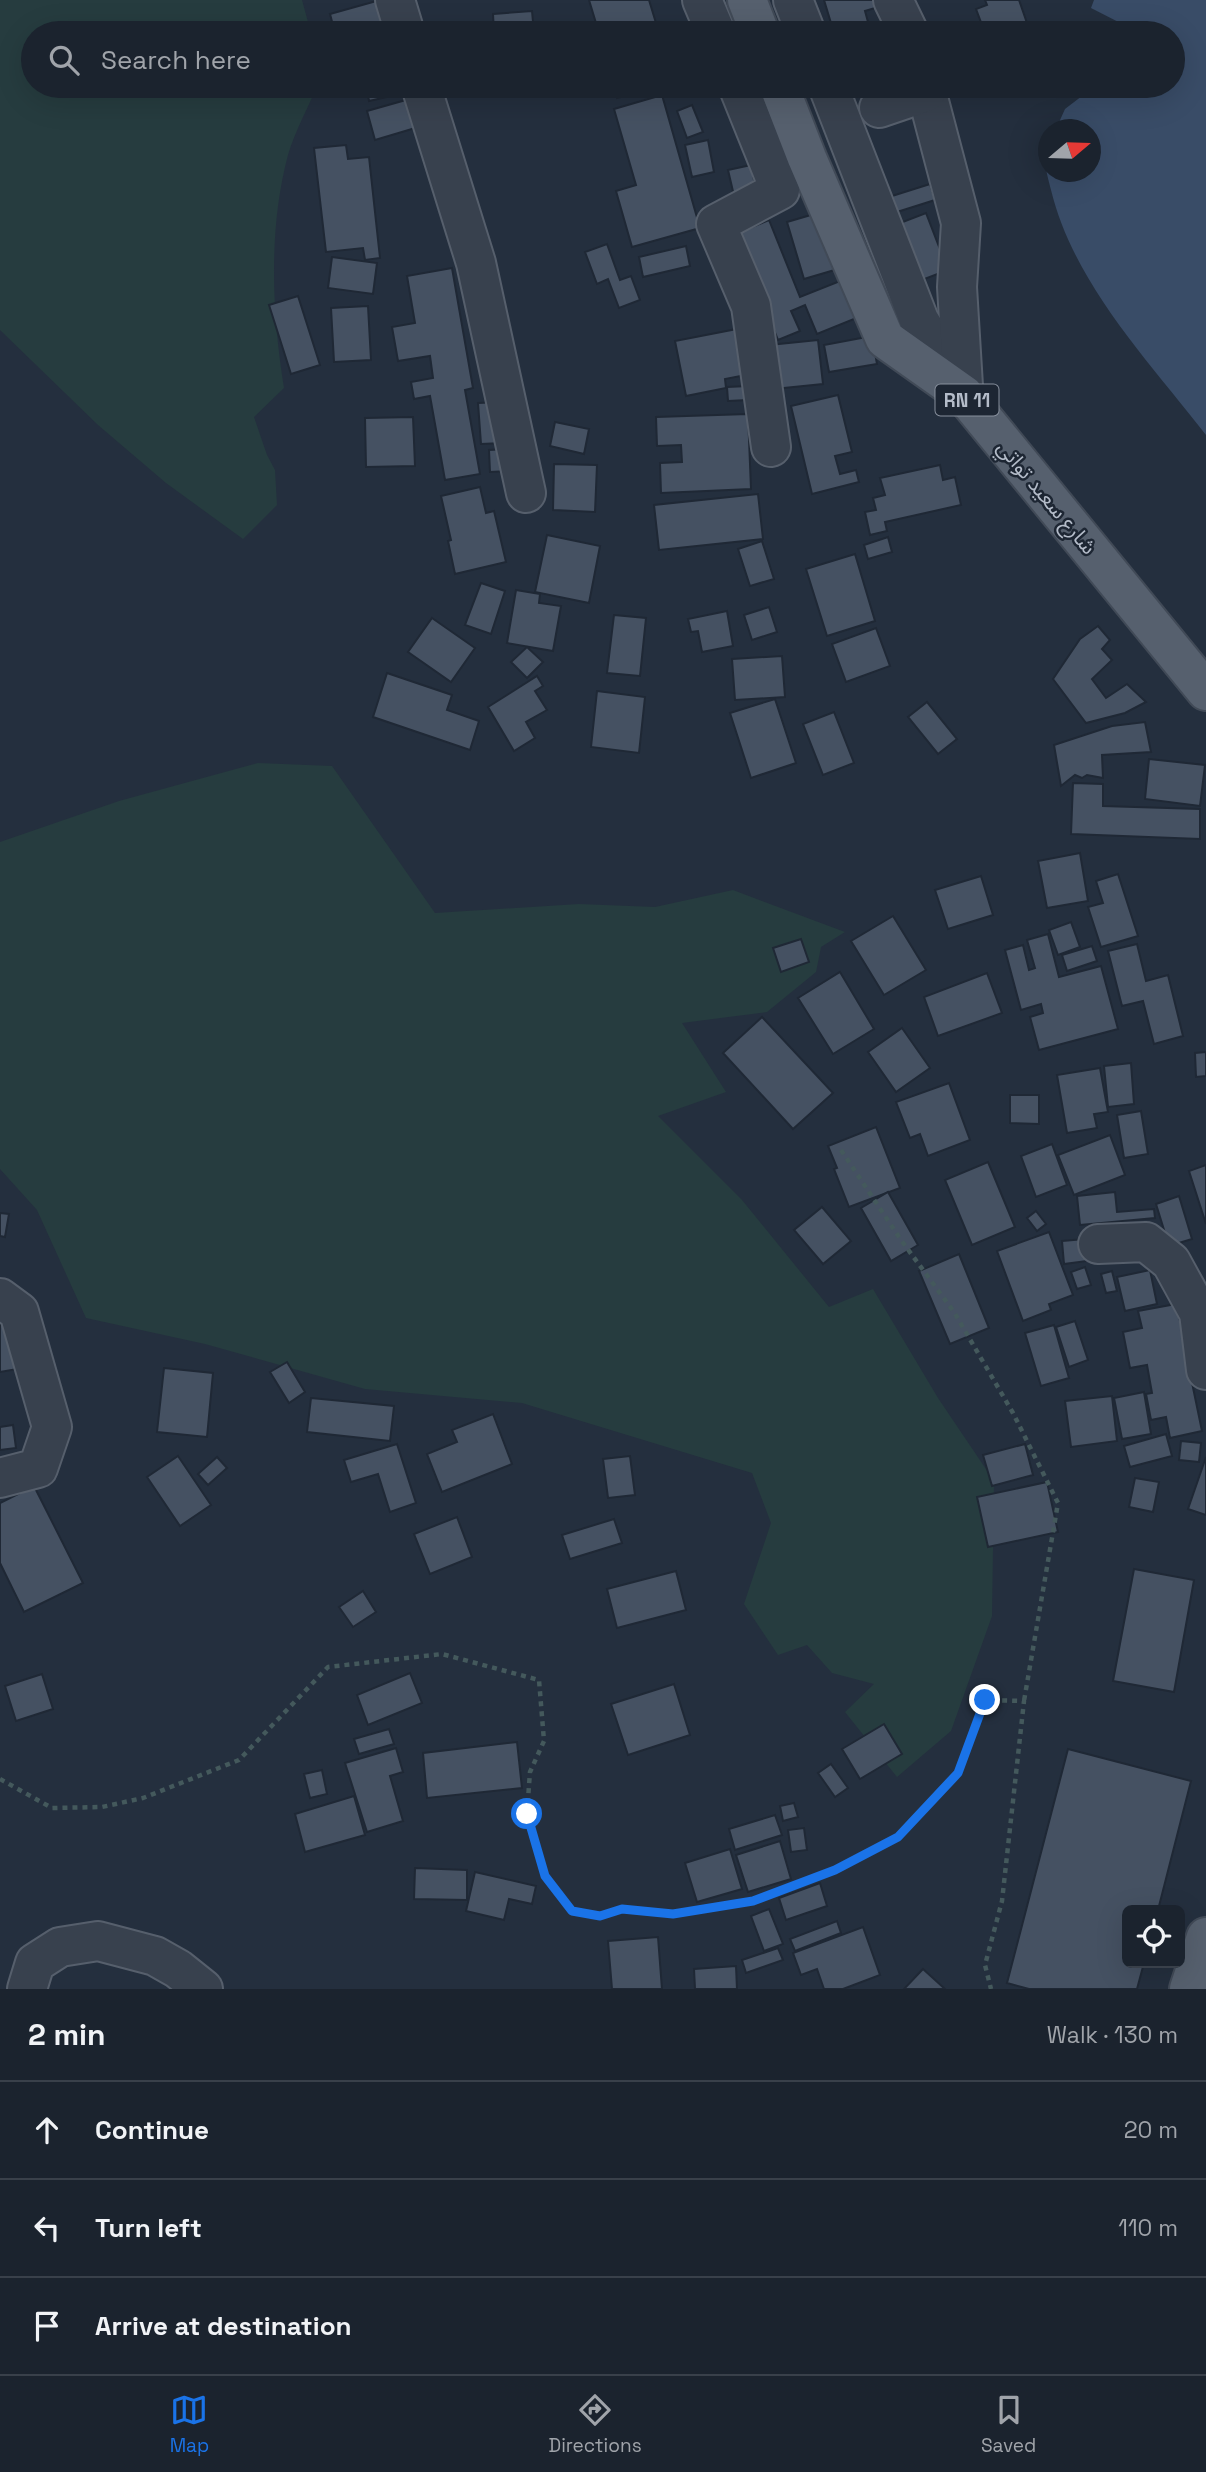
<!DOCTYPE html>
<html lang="en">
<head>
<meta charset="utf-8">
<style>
	:root { --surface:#1b232e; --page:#282f3a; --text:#f1f3f6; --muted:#a0a4aa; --line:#39404a; --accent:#1a73e8 }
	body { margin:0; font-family:"Space Grotesk","Noto Sans Arabic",sans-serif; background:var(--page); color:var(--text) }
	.controls { position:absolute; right:21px; bottom:21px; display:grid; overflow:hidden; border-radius:10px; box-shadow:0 7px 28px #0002 }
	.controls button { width:63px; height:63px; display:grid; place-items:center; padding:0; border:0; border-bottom:2px solid var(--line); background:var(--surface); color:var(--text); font:35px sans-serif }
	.compass { position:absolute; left:1038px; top:119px; width:63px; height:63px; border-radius:50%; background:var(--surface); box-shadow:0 7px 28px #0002; rotate:71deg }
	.stop { position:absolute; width:21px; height:21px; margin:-16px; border:5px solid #1a73e8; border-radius:50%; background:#fff }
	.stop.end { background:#1a73e8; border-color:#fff; box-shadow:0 2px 7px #0008 }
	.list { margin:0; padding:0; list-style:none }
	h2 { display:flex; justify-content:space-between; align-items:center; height:91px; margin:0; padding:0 28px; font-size:30px }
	h2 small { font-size:23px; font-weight:400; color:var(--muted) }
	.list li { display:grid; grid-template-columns:46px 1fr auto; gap:21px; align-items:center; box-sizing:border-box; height:98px; padding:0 28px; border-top:2px solid var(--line) }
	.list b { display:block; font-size:26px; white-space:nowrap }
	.list em { font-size:23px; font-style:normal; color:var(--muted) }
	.icon { flex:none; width:38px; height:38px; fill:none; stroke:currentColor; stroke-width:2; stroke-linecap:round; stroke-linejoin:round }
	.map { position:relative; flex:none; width:1206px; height:1989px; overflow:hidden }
	.search { position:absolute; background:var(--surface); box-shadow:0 7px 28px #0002; left:21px; right:21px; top:21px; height:77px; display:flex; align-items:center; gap:18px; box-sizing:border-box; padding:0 24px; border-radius:38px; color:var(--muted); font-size:26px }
	.sheet { height:385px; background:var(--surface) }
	nav { display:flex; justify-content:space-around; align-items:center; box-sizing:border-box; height:98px; border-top:2px solid var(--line); background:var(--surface); font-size:19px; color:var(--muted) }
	nav a { display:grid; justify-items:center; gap:4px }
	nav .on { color:var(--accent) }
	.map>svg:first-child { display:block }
	.green { fill:#263c3f }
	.water { fill:#394c67 }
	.building { fill:#455162; stroke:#1f2835; stroke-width:2 }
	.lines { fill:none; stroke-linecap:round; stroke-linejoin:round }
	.street-casing { stroke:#565f6c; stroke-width:42 }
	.primary-casing { stroke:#414a57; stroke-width:42 }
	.path { stroke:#44595c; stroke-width:4.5; stroke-dasharray:5 5; stroke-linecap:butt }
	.street { stroke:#38414e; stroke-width:38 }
	.primary { stroke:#56606e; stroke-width:38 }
	.route { stroke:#1a73e8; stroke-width:9 }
	.labels { text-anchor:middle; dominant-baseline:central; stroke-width:5; stroke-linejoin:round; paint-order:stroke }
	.shield { fill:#1d2633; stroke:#878f9c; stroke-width:2 }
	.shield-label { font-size:19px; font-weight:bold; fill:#b4bcc9 }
	.street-label { font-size:21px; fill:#b4bcc9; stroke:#1d2633 }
</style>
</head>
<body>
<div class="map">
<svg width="1206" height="1989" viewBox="0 0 1206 1989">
	<rect width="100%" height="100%" fill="#242f3e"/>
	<g class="green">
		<path d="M0,0H302L311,33H33V86H317C308,108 295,131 288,155C268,230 272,313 284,388L254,417L267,455L275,470L277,505L243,539L166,483L98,425L0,330Z"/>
		<polygon points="258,763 332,766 435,913 579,904 655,907 733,890 845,932 821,947 816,972 767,1012 682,1023 726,1092 658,1116 742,1200 829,1307 873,1289 938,1398 994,1481 992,1616 951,1731 897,1777 845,1712 874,1684 832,1673 807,1645 778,1655 744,1604 771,1523 752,1473 522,1403 365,1389 205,1344 86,1318 37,1210 0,1169 0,842 119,801"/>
	</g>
	<path class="water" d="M1094,0H1206V435C1148,360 1074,284 1051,190C1047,174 1043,163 1048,148V172H1090V130L1056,129L1065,109L1095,86H1173V33H1140L1091,8Z"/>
	<g class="building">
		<polygon points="380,0 389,33 335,33 330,14"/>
		<polygon points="589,0 649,0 659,33 599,33"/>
		<polygon points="824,0 880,0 882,6 865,11 871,33 883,30 884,33 834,33"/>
		<polygon points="985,0 1019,0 1028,26 1009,33 985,33 976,9 987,5"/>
		<polygon points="532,11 534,33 494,33 493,14"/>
		<polygon points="366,86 411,86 413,91 369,101"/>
		<polygon points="614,86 661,86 617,98"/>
		<polygon points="662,95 700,228 632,247 616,191 636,185 614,109"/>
		<polygon points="413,98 422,126 375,140 367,111"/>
		<polygon points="692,105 703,132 687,138 677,111"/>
		<polygon points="708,140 714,172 692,177 685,145"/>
		<polygon points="346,145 348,159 369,157 380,258 365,260 363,248 326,252 314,148"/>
		<polygon points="751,165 757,195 735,200 728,170"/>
		<polygon points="930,184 935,200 897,212 892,196"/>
		<polygon points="821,212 838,269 804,279 787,222"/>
		<polygon points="926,213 948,270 922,280 900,223"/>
		<polygon points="769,220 800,297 845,279 859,317 817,334 805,305 791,311 800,331 778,340 735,234"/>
		<polygon points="607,244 620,280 631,276 640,300 619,308 608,279 597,284 585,252"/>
		<polygon points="686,246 690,266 643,277 639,257"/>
		<polygon points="332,257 377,263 373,294 328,288"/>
		<polygon points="452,268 473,388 465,390 480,474 445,480 430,396 414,399 411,382 433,378 430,356 398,361 392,327 415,323 407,276"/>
		<polygon points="298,296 320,365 291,374 269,305"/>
		<polygon points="368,306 371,360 334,362 331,308"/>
		<polygon points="742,328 751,374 725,379 726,388 686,396 675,341"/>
		<polygon points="872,336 877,364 829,372 824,345"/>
		<polygon points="818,340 823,384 774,389 769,345"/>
		<polygon points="748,386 748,400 728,401 727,387"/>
		<polygon points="838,395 852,452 835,456 840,474 856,470 859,482 812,494 791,406"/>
		<polygon points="500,402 503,443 481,444 478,403"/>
		<polygon points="748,414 751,489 661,493 660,463 682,462 681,445 657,446 656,417"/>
		<polygon points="413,417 415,466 366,467 365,418"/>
		<polygon points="555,422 589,429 584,454 550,446"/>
		<polygon points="508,449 509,471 490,472 489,450"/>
		<polygon points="554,464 597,465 595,512 553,510"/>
		<polygon points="940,465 943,480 955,477 961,505 885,522 887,531 870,535 865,512 876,510 873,498 885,495 880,478"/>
		<polygon points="480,487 486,513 494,511 506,562 455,574 448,541 451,540 441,496"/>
		<polygon points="758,494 763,539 659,550 654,505"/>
		<polygon points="547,535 600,546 589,603 535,592"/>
		<polygon points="888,537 892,552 868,559 864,545"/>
		<polygon points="762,541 774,579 750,586 738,549"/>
		<polygon points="855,554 875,621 827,636 806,569"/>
		<polygon points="481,583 505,591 491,634 465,625"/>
		<polygon points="516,590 540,594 539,603 561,606 553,651 507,643"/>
		<polygon points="769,607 777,632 752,640 744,615"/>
		<polygon points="727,611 733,646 702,652 698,631 691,632 688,619"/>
		<polygon points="614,615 646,618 640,676 607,673"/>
		<polygon points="432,618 475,648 451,682 408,652"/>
		<polygon points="1098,626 1110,640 1102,649 1112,660 1092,679 1106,698 1127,684 1146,702 1125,713 1086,723 1053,679 1080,639"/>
		<polygon points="876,628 890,666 846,682 832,644"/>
		<polygon points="527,647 543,662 527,678 511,662"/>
		<polygon points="782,656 785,697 735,700 732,659"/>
		<polygon points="387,673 452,695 447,710 479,721 470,750 373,717"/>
		<polygon points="537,676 543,686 535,691 547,710 526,722 535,738 514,751 488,707"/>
		<polygon points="597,691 645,697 639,753 591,747"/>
		<polygon points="775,699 796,763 751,778 730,713"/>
		<polygon points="927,702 957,739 938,754 908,717"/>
		<polygon points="834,712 854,763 823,775 803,724"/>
		<polygon points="1145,722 1151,752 1102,755 1103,778 1087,775 1082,778 1075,775 1061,786 1054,745 1112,726"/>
		<polygon points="1149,759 1205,765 1200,806 1145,799"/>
		<polygon points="1073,783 1103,784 1103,806 1200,809 1200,839 1071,834"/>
		<polygon points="1080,853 1088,901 1047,908 1038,861"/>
		<polygon points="1118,874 1138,936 1101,947 1088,907 1103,903 1096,881"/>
		<polygon points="981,876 993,915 948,929 935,890"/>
		<polygon points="893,916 926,970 884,995 851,941"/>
		<polygon points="1071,922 1080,947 1058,955 1049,930"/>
		<polygon points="1048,934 1059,977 1101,966 1118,1029 1039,1050 1030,1017 1043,1013 1041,1004 1021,1010 1005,950 1023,945 1029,970 1035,968 1027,940"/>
		<polygon points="801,939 809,962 781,972 773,948"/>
		<polygon points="1137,944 1146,981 1168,975 1183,1036 1154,1044 1143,1001 1122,1006 1108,951"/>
		<polygon points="1092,946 1097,961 1067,971 1062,955"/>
		<polygon points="840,972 874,1029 833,1054 798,998"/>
		<polygon points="987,973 1002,1013 938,1036 924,997"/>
		<polygon points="762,1017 833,1093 793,1129 723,1053"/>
		<polygon points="902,1028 930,1068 896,1092 868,1052"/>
		<polygon points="1206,1052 1206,1076 1196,1077 1195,1053"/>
		<polygon points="1131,1063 1134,1104 1108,1107 1104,1066"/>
		<polygon points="1100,1068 1108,1112 1094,1114 1097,1128 1067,1133 1057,1075"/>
		<polygon points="949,1083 970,1140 928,1156 920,1134 910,1138 896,1102"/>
		<polygon points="1010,1095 1039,1095 1039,1124 1010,1123"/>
		<polygon points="1141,1111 1148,1154 1124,1158 1117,1115"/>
		<polygon points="876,1127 900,1188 849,1207 834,1169 837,1168 828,1146"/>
		<polygon points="1110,1135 1125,1175 1074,1195 1058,1155"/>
		<polygon points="1052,1144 1067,1185 1036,1197 1021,1156"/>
		<polygon points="988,1162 1015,1227 972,1245 945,1180"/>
		<polygon points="1206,1165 1206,1224 1189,1171"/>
		<polygon points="888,1192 918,1245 891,1261 861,1208"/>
		<polygon points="1115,1192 1117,1212 1154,1209 1155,1218 1080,1225 1077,1196"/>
		<polygon points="1179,1196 1192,1239 1169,1246 1156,1204"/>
		<polygon points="822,1207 851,1241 823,1264 794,1230"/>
		<polygon points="1036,1211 1046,1224 1037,1231 1027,1218"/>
		<polygon points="0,1213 9,1214 5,1237 0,1236"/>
		<polygon points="1049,1232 1073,1295 1049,1304 1051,1310 1023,1321 997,1251"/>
		<polygon points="1085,1239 1087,1261 1064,1264 1062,1241"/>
		<polygon points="959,1254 989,1328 950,1344 919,1271"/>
		<polygon points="1085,1267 1091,1285 1077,1289 1071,1272"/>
		<polygon points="1150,1270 1157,1304 1125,1311 1117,1277"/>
		<polygon points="1112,1271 1117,1291 1106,1293 1101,1274"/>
		<polygon points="1176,1304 1180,1321 1194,1319 1184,1344 1202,1431 1170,1438 1166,1417 1151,1420 1146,1394 1152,1393 1147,1365 1130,1368 1123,1332 1142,1328 1138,1311"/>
		<polygon points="14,1319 23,1368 0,1372 0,1321"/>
		<polygon points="1075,1321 1088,1360 1069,1367 1056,1327"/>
		<polygon points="1054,1325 1069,1378 1041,1386 1025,1333"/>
		<polygon points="287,1362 305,1392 289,1403 270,1372"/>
		<polygon points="164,1368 213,1373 207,1437 157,1432"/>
		<polygon points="1144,1392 1151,1434 1122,1439 1114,1398"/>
		<polygon points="1112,1396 1117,1441 1071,1447 1065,1401"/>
		<polygon points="311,1398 394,1406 390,1441 307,1432"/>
		<polygon points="493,1414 512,1464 442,1492 427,1454 457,1442 452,1430"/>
		<polygon points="13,1425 16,1448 0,1450 0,1427"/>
		<polygon points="1166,1434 1172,1456 1130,1467 1124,1446"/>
		<polygon points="1181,1441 1201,1443 1199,1462 1179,1460"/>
		<polygon points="397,1444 416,1503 390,1512 378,1474 351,1482 344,1460"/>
		<polygon points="1025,1444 1033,1475 992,1486 983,1455"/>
		<polygon points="178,1456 211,1505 180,1526 147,1477"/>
		<polygon points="630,1456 635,1495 608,1498 603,1459"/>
		<polygon points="217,1457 227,1468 208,1485 198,1474"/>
		<polygon points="1206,1457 1206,1515 1188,1509"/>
		<polygon points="1135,1478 1159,1482 1153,1512 1129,1507"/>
		<polygon points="1047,1482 1058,1532 988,1547 977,1497"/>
		<polygon points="34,1486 83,1583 24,1612 0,1563 0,1503"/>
		<polygon points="457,1517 472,1557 430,1574 414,1534"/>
		<polygon points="614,1519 622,1543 570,1559 562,1535"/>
		<polygon points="1134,1569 1194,1580 1174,1692 1113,1681"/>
		<polygon points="676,1571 686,1610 617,1628 607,1589"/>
		<polygon points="363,1591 376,1612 353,1627 339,1607"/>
		<polygon points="410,1673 422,1703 368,1725 357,1695"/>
		<polygon points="42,1674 53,1709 16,1721 5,1686"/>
		<polygon points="674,1684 690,1735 628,1755 611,1704"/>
		<polygon points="884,1724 902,1754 860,1779 842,1749"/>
		<polygon points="389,1729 394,1744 359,1754 354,1739"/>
		<polygon points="517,1742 522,1788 427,1798 423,1753"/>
		<polygon points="396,1748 403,1772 390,1776 403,1821 367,1832 345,1763"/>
		<polygon points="1068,1749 1191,1781 1158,1910 1127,1910 1127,1963 1144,1963 1137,1989 1029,1989 1007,1983"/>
		<polygon points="831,1764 848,1788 835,1797 818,1773"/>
		<polygon points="322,1770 327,1794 310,1798 304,1774"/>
		<polygon points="354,1796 365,1835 305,1852 295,1814"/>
		<polygon points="794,1803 798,1817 783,1821 780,1806"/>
		<polygon points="775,1815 782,1835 735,1850 729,1829"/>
		<polygon points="804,1828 807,1850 791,1852 788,1830"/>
		<polygon points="780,1841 791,1879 748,1892 736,1855"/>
		<polygon points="730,1849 742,1889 697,1902 685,1863"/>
		<polygon points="415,1868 467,1870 467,1900 414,1899"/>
		<polygon points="475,1872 536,1886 532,1904 509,1899 504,1920 466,1911"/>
		<polygon points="820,1883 827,1906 786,1920 779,1898"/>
		<polygon points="769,1909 783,1944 764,1951 751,1916"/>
		<polygon points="837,1921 841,1933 795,1951 790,1939"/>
		<polygon points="863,1927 880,1975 843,1989 824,1989 817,1969 801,1975 793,1953"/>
		<polygon points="658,1937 662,1989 612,1989 608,1941"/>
		<polygon points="778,1948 783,1960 746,1973 742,1960"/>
		<polygon points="736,1966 737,1989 695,1989 694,1969"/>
		<polygon points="923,1969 945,1989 904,1989"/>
	</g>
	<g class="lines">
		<g class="street-casing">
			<g id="street">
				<polyline points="395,0 405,33"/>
				<polyline points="702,0 716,33"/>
				<polyline points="793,0 806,33"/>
				<polyline points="893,0 909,33"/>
				<polyline points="421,86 476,263 526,493"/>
				<polyline points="738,86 780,190 716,224 751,306 771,447"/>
				<polyline points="828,86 919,320 964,395"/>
				<polyline points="925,86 961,223 957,287 963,386"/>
				<polyline points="879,108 926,92"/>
				<polyline points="1098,1244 1146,1242 1171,1262 1199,1313 1206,1370"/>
				<polyline points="0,1298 19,1312 52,1427 38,1468 0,1478"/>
				<polyline points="27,1989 35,1963 60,1947 98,1941 155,1956 178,1969 203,1989"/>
			</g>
		</g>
		<g class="primary-casing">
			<g id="primary">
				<polyline points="747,0 760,33"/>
				<polyline points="779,86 807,158 885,339 964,395 1206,691"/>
				<polyline points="1189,1989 1206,1937"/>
			</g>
		</g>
		<g class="path">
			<polyline points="841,1150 901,1240 954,1312 1013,1413 1058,1503 1024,1701"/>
			<polyline points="0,1779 52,1808 102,1807 143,1798 239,1760 328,1667 442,1654 539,1680 544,1741 530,1772 527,1813 545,1876 572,1911 600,1916 622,1909 673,1914 753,1901 835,1870 898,1837 958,1773 985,1700 1024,1701 1002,1901 985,1965 991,1989"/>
		</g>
		<use href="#street" class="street"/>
		<use href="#primary" class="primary"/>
	</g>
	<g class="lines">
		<polyline class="route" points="527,1814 545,1876 572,1911 600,1916 622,1909 673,1914 753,1901 835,1870 898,1837 958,1773 985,1700"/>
	</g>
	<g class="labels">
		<rect class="shield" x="935.5" y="384.5" width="63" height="31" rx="5"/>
		<g class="shield-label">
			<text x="967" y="400">RN 11</text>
		</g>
		<g class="street-label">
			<text transform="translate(1047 497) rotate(50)">شارع سعيد تواتي</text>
		</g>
	</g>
</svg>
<div class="controls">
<button><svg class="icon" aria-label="locate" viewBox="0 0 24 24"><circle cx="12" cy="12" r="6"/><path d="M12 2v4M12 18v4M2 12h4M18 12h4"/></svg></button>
</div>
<svg class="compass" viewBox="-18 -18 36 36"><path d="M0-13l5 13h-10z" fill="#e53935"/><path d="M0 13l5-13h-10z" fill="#a0a4aa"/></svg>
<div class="stop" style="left:527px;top:1814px"></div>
<div class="stop end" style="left:985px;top:1700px"></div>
<div class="search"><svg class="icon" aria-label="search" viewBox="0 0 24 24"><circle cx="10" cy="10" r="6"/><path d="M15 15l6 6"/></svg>Search here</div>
</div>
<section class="sheet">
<h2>2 min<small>Walk · 130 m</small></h2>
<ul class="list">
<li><svg class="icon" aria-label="ahead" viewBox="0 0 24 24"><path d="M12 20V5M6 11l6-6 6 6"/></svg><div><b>Continue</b></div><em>20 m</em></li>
<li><svg class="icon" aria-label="left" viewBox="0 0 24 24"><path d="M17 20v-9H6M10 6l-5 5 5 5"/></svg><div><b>Turn left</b></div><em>110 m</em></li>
<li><svg class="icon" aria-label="arrive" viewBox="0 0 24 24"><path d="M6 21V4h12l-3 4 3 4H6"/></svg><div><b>Arrive at destination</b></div></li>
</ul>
</section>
<nav>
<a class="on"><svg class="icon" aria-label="map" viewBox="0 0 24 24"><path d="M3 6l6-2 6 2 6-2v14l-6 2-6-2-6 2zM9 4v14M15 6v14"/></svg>Map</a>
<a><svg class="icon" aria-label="directions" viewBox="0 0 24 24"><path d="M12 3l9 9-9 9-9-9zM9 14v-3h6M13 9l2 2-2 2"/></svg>Directions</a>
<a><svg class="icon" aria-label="saved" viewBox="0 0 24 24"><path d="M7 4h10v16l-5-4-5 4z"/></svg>Saved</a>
</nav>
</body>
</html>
